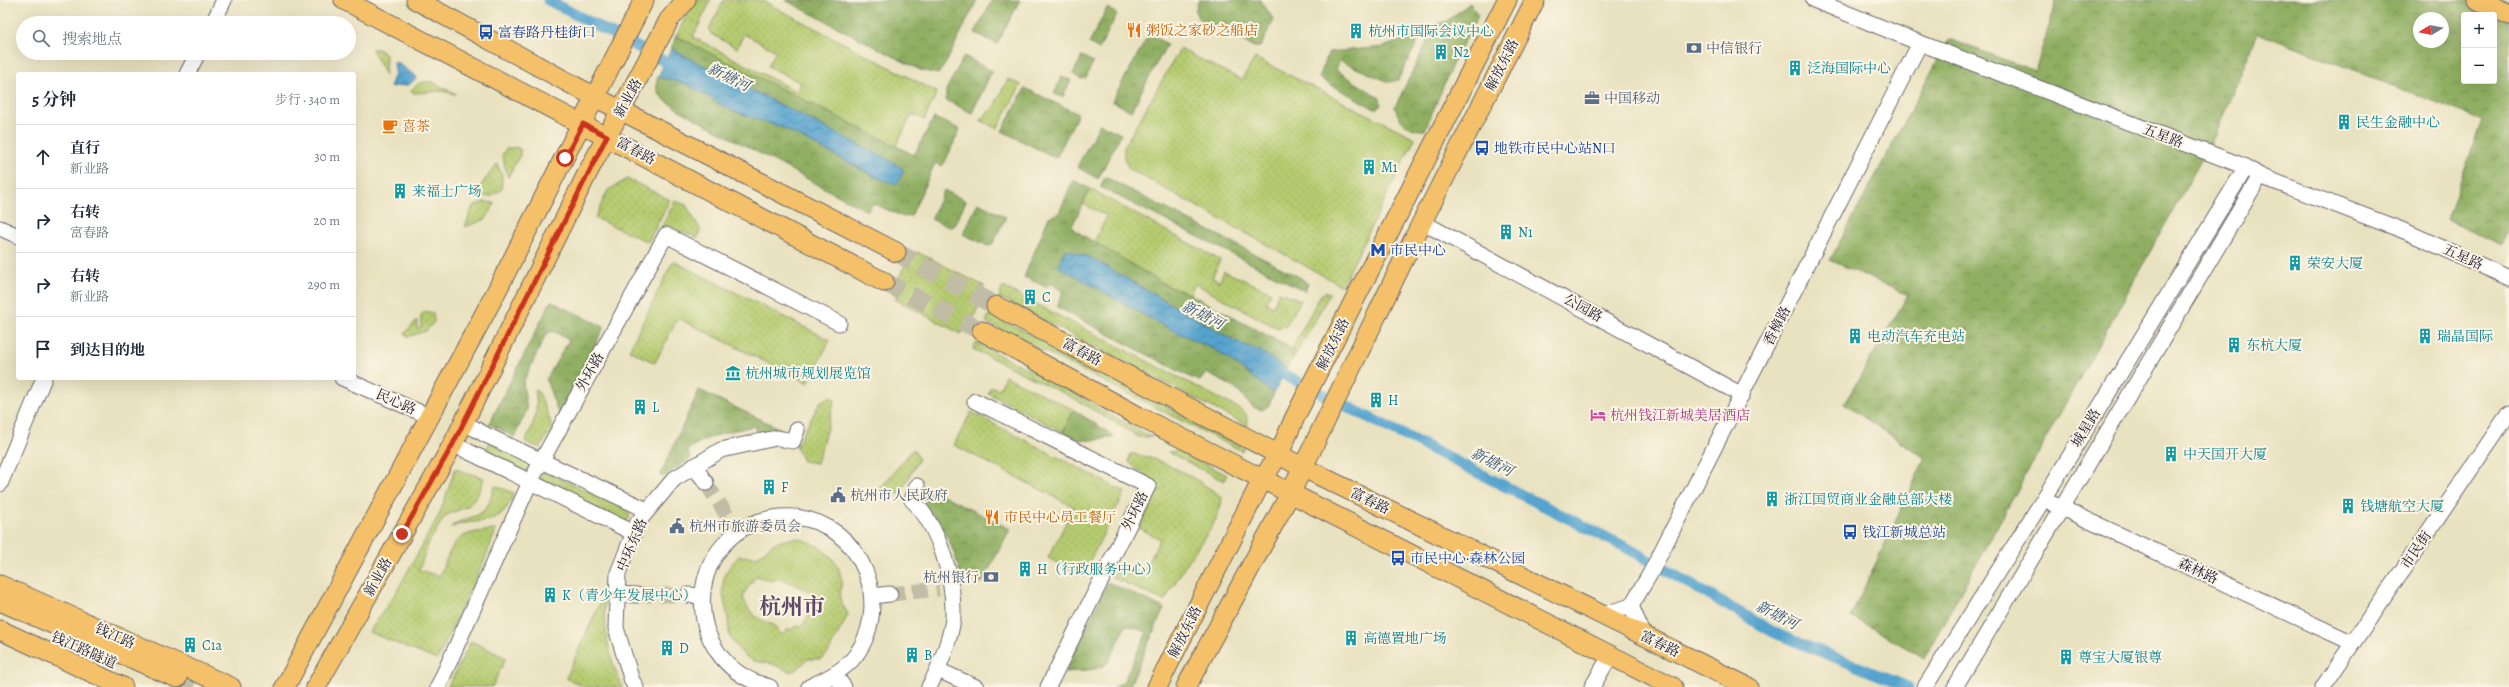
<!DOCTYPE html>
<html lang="zh">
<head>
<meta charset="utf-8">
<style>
	:root { --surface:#fff; --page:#f2f2f3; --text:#1f2937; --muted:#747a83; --line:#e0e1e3 }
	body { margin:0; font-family:Alegreya,"Noto Serif SC",serif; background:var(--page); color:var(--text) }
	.controls { position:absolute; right:12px; top:12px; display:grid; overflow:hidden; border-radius:4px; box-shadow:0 4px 16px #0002 }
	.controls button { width:36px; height:36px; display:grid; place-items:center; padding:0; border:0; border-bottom:1px solid var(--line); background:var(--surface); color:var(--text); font:20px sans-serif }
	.compass { position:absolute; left:2413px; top:12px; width:36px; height:36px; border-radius:50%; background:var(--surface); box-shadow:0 4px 16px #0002; rotate:260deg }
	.stop { position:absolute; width:12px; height:12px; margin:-9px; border:3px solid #c8321e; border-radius:50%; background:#fff }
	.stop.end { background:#c8321e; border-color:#fff; box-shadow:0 1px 4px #0008 }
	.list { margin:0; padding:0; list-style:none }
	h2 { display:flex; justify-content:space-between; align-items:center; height:52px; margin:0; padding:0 16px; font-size:17px }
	h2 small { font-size:13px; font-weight:400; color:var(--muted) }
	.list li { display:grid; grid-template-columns:26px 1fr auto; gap:12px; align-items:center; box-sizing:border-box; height:64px; padding:0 16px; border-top:1px solid var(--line) }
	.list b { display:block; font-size:15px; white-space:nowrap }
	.list p { margin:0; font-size:13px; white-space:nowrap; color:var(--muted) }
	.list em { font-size:13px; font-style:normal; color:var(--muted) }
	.icon { flex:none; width:22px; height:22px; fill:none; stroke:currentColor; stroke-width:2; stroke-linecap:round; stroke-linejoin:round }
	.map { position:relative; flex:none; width:2509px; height:687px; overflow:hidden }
	.search { position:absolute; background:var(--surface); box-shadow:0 4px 16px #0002; left:16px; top:16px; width:340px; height:44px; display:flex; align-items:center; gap:10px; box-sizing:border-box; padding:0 14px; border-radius:22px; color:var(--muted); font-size:15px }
	.panel { position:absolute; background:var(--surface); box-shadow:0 4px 16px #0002; left:16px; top:72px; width:340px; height:308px; border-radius:4px }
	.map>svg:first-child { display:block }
	.grass { fill:url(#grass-dots); stroke:#6c7655; fill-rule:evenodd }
	.forest { fill:url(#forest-crowns); stroke:#59684e; fill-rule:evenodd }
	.water { fill:url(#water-waves); stroke:#3b6284 }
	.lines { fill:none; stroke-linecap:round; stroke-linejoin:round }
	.canal { stroke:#54a3ce; stroke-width:11 }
	.minor-tunnel { stroke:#c1bca5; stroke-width:15; stroke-dasharray:15 8; stroke-linecap:butt }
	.major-tunnel { stroke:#c1bca5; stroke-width:19; stroke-dasharray:19 10; stroke-linecap:butt }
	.minor-casing { stroke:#68656a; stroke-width:17 }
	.major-casing { stroke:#68656a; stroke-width:21 }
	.minor { stroke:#fff; stroke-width:15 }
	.major { stroke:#f4c16a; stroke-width:19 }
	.route { stroke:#c8321e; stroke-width:5 }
	.labels { text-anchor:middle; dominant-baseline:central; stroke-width:4; stroke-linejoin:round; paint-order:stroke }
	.food-label { font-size:14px; fill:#c56008; stroke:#fcf5e5; text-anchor:start }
	.culture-label { font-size:14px; fill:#0d838f; stroke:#fcf5e5; text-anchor:start }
	.transit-label { font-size:14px; fill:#164399; stroke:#fcf5e5; text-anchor:start }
	.service-label { font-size:14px; fill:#4e5e75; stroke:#fcf5e5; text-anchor:start }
	.street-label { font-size:14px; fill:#22223b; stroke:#fcf5e5 }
	.hotel-label { font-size:14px; fill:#b23c85; stroke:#fcf5e5; text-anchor:start }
	.water-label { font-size:15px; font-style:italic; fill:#365676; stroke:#fcf5e5 }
	.town-label { font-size:22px; font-weight:bold; fill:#5f4a64; stroke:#fcf5e5 }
</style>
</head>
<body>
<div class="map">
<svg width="2509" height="687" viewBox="0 0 2509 687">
	<defs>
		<pattern id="grass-dots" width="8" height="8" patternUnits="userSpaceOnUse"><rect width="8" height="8" fill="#b5cb6f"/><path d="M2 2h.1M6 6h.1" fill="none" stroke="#9bae61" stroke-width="1.8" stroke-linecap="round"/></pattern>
		<pattern id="forest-crowns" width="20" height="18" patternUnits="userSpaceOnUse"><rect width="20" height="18" fill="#90af62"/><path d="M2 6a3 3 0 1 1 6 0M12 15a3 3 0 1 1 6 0" fill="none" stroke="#758e52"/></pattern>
		<pattern id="water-waves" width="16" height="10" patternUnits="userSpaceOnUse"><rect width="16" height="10" fill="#54a3ce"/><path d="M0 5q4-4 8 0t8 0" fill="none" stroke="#4584a8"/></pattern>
	</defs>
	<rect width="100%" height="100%" fill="#fcf5e5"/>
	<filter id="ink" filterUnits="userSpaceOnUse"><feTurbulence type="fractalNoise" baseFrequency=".025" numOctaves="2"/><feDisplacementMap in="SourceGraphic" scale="8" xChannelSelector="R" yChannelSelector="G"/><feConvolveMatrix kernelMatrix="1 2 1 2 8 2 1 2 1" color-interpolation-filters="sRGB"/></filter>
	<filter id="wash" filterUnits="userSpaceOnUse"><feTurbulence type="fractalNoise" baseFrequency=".012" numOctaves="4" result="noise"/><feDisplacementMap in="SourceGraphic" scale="16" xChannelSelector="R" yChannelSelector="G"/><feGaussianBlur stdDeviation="0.9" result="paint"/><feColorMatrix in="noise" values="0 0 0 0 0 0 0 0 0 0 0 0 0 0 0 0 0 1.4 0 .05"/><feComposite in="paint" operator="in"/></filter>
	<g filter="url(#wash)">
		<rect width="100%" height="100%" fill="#e9e2c0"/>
		<g class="grass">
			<polygon points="694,0 711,0 693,37 797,92 801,83 768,66 776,51 744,34 737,48 711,34 709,29 724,0 761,0 937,92 924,120 912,114 896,146 676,37"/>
			<polygon points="372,49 378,49 386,55 385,75"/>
			<polygon points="1180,49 1242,80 1255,58 1415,138 1342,286 1129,169 1124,158 1124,147"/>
			<polygon points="1008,79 1021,85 997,129 980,120 993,108"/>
			<polygon points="430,81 456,94 442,91 415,93 410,91 419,83"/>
			<polygon points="516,147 520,149 520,155 508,177 502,155 506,149"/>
			<polygon points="497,164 502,175 502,189 492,196 472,197"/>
			<polygon points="628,179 670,200 648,242 595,218 608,190"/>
			<polygon points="1090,189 1220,260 1212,278 1220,281 1224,271 1271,292 1266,303 1273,307 1279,292 1301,300 1286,326 1277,328 1195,284 1190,294 1166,285 1094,242 1107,216 1083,204"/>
			<polygon points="675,201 686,205 700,229 698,238 684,232 659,232"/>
			<polygon points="484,202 495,203 486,219 465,227 473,206"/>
			<polygon points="917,252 984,286 980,294 983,297 967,331 964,330 961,334 895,299 898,294 893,291 908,258 912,259"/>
			<polygon points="673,261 830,340 808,383 678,318 655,363 629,350"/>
			<polygon points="1003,287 1236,407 1246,414 1248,426 999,297"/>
			<polygon points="1325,292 1330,293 1295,356 1292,349 1320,296"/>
			<polygon points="424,311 433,313 434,322 426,331 407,337 405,333 417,320 417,328 421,328 421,315"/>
			<polygon points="990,313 1244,447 1242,451 986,322"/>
			<polygon points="976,343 1073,392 1103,411 1152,437 1139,437 1071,397 973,349"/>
			<polygon points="1005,376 1074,410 1063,432 988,393 991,387 1000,389"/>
			<path d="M535,390L539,393L551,423V429L540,448L525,442C534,424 539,411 535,390Z"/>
			<polygon points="829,397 835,400 817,463 803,461 796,447 820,402"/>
			<polygon points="971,412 1125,492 1082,576 1048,558 1074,507 954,445"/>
			<polygon points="490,442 529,463 530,468 527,471 519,470 485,453"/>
			<polygon points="913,449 919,459 899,495 892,487 884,494 879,490"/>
			<polygon points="1179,451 1227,475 1224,481 1168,452"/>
			<path d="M1130,454C1157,455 1199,480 1222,497C1221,518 1206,535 1195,551C1184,567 1174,585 1164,601L1112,577L1119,564L1143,574L1160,539L1139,528L1159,488L1129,462Z"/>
			<path d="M455,469L484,478L478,494L468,506L445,516L428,544L419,570L439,576C456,539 452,533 496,530L485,559L437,660L369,632L397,591L440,513Z"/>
			<polygon points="544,471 625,508 630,516 627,521 619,521 539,479"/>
			<path d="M495,486L514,493C501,530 480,516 451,527C461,518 476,519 485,509C490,504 492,493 495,486Z"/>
			<path d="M794,538C813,540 838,556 841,577C843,584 839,595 841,602C843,607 847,610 848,615L828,653L821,659H807C789,681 789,668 768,663C765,662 762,663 759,662C745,660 737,647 729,636C731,603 708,585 739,556L757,557L774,543ZM756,576L773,581L780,578L805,589L812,594V609L803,626L794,627L792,630L788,629L783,634H780L774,625C758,620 747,613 743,595Z"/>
			<path d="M605,592C603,624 608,659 623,687H584L566,678Z"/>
			<polygon points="471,641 506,658 492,687 448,687"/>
		</g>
		<g class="forest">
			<polygon points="785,0 977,0 946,63 938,74 920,70"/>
			<polygon points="992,0 1020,0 997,44 975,33"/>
			<polygon points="1199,0 1260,0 1274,20 1260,47 1254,47 1198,18 1195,11"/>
			<path d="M2057,0H2509V230L2501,245L2447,220L2482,120L2258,33L2215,135L1924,658L1851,616L1925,458L1844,404L1908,295L1830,260L1949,39L2035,71ZM2464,15H2494V81H2464ZM2419,18H2443V42H2419Z"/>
			<path d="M1470,3L1478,16L1452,65L1425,130C1409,131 1399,122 1395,107L1436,24L1447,21Z"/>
			<polygon points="1107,8 1117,14 1099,49 1089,43"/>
			<polygon points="1149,34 1167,44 1131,111 1112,101"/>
			<path d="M676,36L914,155L934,118L960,129L945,162L942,166L935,163L911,216L903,217L873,203L867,211L679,110C666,100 652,95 658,77L687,84L730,110L783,128L879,179L904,170L891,161L671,49Z"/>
			<polygon points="1415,36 1417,43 1398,80 1389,82 1340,61 1336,70 1380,98 1381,105 1375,109 1319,78 1329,52 1383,47"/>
			<polygon points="964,56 992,71 972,113 946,100 946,90"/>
			<polygon points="1082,56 1093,62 1086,78 1081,79 1073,74"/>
			<polygon points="1061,77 1071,80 1063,97 1054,94"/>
			<polygon points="1025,88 1078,114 1056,158 1002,131"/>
			<polygon points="1100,124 1121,134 1098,179 1077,167"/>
			<polygon points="1105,177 1301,278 1308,284 1305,291 1100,187"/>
			<path d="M1073,180L1090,189L1072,226L1074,230L1166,285L1190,294L1292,349L1295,356L1286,369L1262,352L1235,341L1089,257L1065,249L1058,266L1158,323L1217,351L1274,393L1269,405L1263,410C1248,409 1245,395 1234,388C1226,382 1215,378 1206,373L1200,381L1190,377L1057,307L1063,292L1051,283L1046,287L1024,277L1049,217L1059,213Z"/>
			<polygon points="944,190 966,201 954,226 949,227 931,219"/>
			<polygon points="978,203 1006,217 992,245 988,246 963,234"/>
			<polygon points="551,301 604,327 559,415 546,380 569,340 553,331 546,334 523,383 527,410 514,437 489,424"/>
			<path d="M699,390L787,432L757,434L754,426C731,431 706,436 687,450L691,459L663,477L660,475Z"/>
			<path d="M1074,410L1114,436C1093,440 1081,445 1063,432Z"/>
			<path d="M922,490L928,492L933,490L1010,529L982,583L960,573C956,556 950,541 941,525L937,528L919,497Z"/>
			<path d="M1108,582L1164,608L1129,687H1114L1123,682L1147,632L1126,625C1103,668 1118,668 1065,672Z"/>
		</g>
		<g class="water">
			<polygon points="671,49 891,161 904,170 897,184 880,179 783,128 730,110 687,84 658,77"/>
			<polygon points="396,62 416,76 416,79 408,85 390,87 395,73 394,63"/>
			<polygon points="1065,249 1089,257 1235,341 1262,352 1286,369 1274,393 1217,351 1158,323 1058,266"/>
		</g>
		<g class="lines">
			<g class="canal">
				<polyline points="548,0 679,69"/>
				<polyline points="1271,368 1629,549 1775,633 1908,687"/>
			</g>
		</g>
	</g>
	<g filter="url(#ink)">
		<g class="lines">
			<g class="minor-tunnel">
				<polyline points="706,483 734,526"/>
				<polyline points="890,594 939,589"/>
				<polyline points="637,595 688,595"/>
			</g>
			<g class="major-tunnel">
				<polyline points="896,252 996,306"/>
				<polyline points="884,282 982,331"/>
				<polyline points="177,678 196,687"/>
			</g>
			<g class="minor-casing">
				<g id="minor">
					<polyline points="1814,0 1920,43 2246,167 2260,176 2407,232 2509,278"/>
					<polyline points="213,23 224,0"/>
					<polyline points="187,74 198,53"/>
					<polyline points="1422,222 1742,395"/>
					<polyline points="0,228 18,236"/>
					<polyline points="342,378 428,416"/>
					<polyline points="975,401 1148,486 1048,687"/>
					<polyline points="463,422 486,435 647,510"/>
					<polyline points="453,444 634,533"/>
					<polyline points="694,466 706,483"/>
					<polyline points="0,484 44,378"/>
					<path d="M917,486L912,500C939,526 954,578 953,615C953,633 938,671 929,687"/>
					<polyline points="2053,504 2353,643"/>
					<polyline points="618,594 637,595"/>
					<polyline points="688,595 702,596"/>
					<polyline points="872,596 890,594"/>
					<polyline points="1631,606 1644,636"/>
					<polyline points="1602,615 1631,606 1650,574 1920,43"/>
					<polyline points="938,670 976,687"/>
					<polyline points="835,676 844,687"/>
					<polyline points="438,687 530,482 666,235 839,323"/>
					<polyline points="636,687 632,681 616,628 618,573 638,522 674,479 721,450 776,438 793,441 797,430"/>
					<path d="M770,687C673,662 684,526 780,517C854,511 897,597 856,655C844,671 826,679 809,687"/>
					<polyline points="1592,687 1610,656"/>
					<polyline points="1925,687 2043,500 2246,167"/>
					<polyline points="1955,687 2260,176"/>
					<polyline points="2323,687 2509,413"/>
				</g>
			</g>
			<g class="major-casing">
				<g id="major">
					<polyline points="344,0 884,282"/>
					<polyline points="416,0 595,97 896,252"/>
					<polyline points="2478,0 2509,15"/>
					<polyline points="996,306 1302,467 1748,687"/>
					<polyline points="982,331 1138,416 1673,687"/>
					<polyline points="0,585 231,687"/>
					<polyline points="0,601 177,678"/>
					<polyline points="0,630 123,687"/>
					<polyline points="285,687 493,298 644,0"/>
					<polyline points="316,687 453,444 589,170 660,37 669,20 686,0"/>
					<polyline points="1157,687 1262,480 1279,454 1295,417 1507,0"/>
					<polyline points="1186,687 1291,492 1422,222 1535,0"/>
				</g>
			</g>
			<use href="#minor" class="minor"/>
			<use href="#major" class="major"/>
		</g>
	</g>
	<g class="lines" filter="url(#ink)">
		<polyline class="route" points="402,534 453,444 607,136 583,124 565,158"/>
	</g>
	<defs>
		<g id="restaurant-bare" transform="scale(1.2)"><path d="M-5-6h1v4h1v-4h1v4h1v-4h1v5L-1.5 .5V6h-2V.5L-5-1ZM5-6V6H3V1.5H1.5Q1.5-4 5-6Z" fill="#e8710a" stroke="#fcf5e5" stroke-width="2.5" paint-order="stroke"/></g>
		<g id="building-bare" transform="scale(1.2)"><path d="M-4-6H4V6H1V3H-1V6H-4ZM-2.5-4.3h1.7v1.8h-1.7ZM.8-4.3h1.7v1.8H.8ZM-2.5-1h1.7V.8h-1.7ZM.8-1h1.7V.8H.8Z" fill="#0f9aa8" stroke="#fcf5e5" stroke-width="2.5" paint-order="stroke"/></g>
		<g id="bus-bare" transform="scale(1.2)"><path d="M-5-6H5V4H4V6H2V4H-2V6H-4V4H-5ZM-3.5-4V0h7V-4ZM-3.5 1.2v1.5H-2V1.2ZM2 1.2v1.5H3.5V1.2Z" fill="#1a4fb4" stroke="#fcf5e5" stroke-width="2.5" paint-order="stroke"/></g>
		<g id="bank-bare" transform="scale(1.2)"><path d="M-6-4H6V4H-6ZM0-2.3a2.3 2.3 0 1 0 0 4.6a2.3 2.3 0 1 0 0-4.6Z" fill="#5c6f8a" stroke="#fcf5e5" stroke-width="2.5" paint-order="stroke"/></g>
		<g id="office-bare" transform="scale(1.2)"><path d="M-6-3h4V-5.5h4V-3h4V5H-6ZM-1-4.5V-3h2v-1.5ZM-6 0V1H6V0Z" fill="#5c6f8a" stroke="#fcf5e5" stroke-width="2.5" paint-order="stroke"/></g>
		<g id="cafe-bare" transform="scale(1.2)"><path d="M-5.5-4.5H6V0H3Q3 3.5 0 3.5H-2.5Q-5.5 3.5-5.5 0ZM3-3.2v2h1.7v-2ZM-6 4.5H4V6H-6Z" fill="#e8710a" stroke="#fcf5e5" stroke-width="2.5" paint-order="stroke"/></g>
		<g id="metro-bare" transform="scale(1.2)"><path d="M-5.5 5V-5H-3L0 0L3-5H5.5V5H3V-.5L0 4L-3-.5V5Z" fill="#1a4fb4" stroke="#fcf5e5" stroke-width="2.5" paint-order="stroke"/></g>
		<g id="museum-bare" transform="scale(1.2)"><path d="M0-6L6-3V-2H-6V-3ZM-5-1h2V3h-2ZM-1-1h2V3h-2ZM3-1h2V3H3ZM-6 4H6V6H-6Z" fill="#0f9aa8" stroke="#fcf5e5" stroke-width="2.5" paint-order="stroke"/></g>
		<g id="hotel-bare" transform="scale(1.2)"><path d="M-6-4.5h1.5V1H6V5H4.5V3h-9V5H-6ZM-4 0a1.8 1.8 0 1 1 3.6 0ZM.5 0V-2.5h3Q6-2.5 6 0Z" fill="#d1479c" stroke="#fcf5e5" stroke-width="2.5" paint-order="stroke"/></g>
		<g id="civic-bare" transform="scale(1.2)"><path d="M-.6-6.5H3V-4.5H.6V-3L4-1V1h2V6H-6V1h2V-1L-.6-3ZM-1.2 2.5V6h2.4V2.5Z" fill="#5c6f8a" stroke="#fcf5e5" stroke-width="2.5" paint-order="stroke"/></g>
	</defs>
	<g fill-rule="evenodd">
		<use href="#restaurant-bare" x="1134" y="30"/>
		<use href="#building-bare" x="1356" y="31"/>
		<use href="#bus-bare" x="486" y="32"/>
		<use href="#bank-bare" x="1694" y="48"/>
		<use href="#building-bare" x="1441" y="52"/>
		<use href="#building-bare" x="1795" y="68"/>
		<use href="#office-bare" x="1592" y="98"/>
		<use href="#building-bare" x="2344" y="122"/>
		<use href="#cafe-bare" x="390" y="126"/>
		<use href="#bus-bare" x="1482" y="148"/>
		<use href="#building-bare" x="1369" y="167"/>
		<use href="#building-bare" x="400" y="191"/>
		<use href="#building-bare" x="1506" y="232"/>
		<use href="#metro-bare" x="1378" y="250"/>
		<use href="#building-bare" x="2295" y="263"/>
		<use href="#building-bare" x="1030" y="297"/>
		<use href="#building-bare" x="1855" y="336"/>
		<use href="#building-bare" x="2425" y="336"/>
		<use href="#building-bare" x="2234" y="345"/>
		<use href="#museum-bare" x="733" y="373"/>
		<use href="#building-bare" x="1376" y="400"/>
		<use href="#building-bare" x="640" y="407"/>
		<use href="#hotel-bare" x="1598" y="415"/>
		<use href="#building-bare" x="2171" y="454"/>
		<use href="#building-bare" x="769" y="487"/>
		<use href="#civic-bare" x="838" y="495"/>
		<use href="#building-bare" x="1772" y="499"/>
		<use href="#building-bare" x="2348" y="506"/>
		<use href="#restaurant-bare" x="992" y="517"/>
		<use href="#civic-bare" x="677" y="526"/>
		<use href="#bus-bare" x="1850" y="532"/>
		<use href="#bus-bare" x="1398" y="558"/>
		<use href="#building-bare" x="1025" y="569"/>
		<use href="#bank-bare" x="991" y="577"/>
		<use href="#building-bare" x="550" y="595"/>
		<use href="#building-bare" x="1351" y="638"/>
		<use href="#building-bare" x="190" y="645"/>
		<use href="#building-bare" x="667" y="648"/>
		<use href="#building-bare" x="912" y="655"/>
		<use href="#building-bare" x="2066" y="657"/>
	</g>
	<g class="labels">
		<g class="food-label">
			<text x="1146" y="30">粥饭之家砂之船店</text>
			<text x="402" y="126">喜茶</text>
			<text x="1004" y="517">市民中心员工餐厅</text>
		</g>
		<g class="culture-label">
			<text x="1368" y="31">杭州市国际会议中心</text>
			<text x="1453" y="52">N2</text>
			<text x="1807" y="68">泛海国际中心</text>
			<text x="2356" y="122">民生金融中心</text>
			<text x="1381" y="167">M1</text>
			<text x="412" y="191">来福士广场</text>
			<text x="1518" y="232">N1</text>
			<text x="2307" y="263">荣安大厦</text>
			<text x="1042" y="297">C</text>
			<text x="1867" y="336">电动汽车充电站</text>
			<text x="2437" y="336">瑞晶国际</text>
			<text x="2246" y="345">东杭大厦</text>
			<text x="745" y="373">杭州城市规划展览馆</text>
			<text x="1388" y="400">H</text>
			<text x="652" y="407">L</text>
			<text x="2183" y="454">中天国开大厦</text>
			<text x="781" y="487">F</text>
			<text x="1784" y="499">浙江国贸商业金融总部大楼</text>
			<text x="2360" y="506">钱塘航空大厦</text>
			<text x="1037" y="569">H（行政服务中心）</text>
			<text x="562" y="595">K（青少年发展中心）</text>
			<text x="1363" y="638">高德置地广场</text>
			<text x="202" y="645">C1a</text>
			<text x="679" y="648">D</text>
			<text x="924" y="655">B</text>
			<text x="2078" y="657">尊宝大厦银尊</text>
		</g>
		<g class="transit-label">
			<text x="498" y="32">富春路丹桂街口</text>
			<text x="1494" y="148">地铁市民中心站N口</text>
			<text x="1390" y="250">市民中心</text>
			<text x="1862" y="532">钱江新城总站</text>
			<text x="1410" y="558">市民中心·森林公园</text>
		</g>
		<g class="service-label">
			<text x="1706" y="48">中信银行</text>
			<text x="1604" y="98">中国移动</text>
			<text x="850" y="495">杭州市人民政府</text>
			<text x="689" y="526">杭州市旅游委员会</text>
			<text x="979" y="577" text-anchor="end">杭州银行</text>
		</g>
		<g class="street-label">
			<text transform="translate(1502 65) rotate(-63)">解放东路</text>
			<text transform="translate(628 98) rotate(-61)">新业路</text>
			<text transform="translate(2163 136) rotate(21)">五星路</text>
			<text transform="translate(636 151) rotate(28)">富春路</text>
			<text transform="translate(2463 257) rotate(24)">五星路</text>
			<text transform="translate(1583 308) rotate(29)">公园路</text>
			<text transform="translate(1777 326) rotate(-63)">香樟路</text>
			<text transform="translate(1333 344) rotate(-64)">解放东路</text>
			<text transform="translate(1082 352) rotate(28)">富春路</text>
			<text transform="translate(590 372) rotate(-61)">外环路</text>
			<text transform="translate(396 402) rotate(24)">民心路</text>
			<text transform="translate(2086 428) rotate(-59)">城星路</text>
			<text transform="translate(1370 501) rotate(26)">富春路</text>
			<text transform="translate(1135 511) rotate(-64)">外环路</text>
			<text transform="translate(632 545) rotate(-67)">中环东路</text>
			<text transform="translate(2416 550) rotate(-56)">市民街</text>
			<text transform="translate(2198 571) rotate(25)">森林路</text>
			<text transform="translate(378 577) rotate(-61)">新业路</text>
			<text transform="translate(1185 632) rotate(-63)">解放东路</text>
			<text transform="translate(115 636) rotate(24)">钱江路</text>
			<text transform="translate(1660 644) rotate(26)">富春路</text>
			<text transform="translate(84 650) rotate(24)">钱江路隧道</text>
		</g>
		<g class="hotel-label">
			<text x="1610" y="415">杭州钱江新城美居酒店</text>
		</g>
		<g class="water-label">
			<text transform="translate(729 77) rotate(26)">新塘河</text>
			<text transform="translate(1203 315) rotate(27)">新塘河</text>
			<text transform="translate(1492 462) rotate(27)">新塘河</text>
			<text transform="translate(1777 615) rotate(27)">新塘河</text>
		</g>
		<g class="town-label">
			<text x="792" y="607">杭州市</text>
		</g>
	</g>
</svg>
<div class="controls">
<button>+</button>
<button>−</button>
</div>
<svg class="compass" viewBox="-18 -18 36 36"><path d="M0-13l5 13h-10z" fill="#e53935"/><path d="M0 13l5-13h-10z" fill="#747a83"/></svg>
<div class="stop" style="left:565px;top:158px"></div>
<div class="stop end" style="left:402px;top:534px"></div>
<div class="search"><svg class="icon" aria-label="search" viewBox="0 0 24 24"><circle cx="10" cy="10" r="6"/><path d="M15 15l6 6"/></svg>搜索地点</div>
<section class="panel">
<h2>5 分钟<small>步行 · 340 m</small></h2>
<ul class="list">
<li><svg class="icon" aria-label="ahead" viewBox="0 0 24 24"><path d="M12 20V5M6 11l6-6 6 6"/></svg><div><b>直行</b><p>新业路</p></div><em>30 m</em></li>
<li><svg class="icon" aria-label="right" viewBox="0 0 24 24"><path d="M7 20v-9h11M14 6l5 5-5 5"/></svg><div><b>右转</b><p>富春路</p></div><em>20 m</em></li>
<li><svg class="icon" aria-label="right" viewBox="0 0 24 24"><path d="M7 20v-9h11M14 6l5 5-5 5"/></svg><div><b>右转</b><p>新业路</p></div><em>290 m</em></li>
<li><svg class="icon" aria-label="arrive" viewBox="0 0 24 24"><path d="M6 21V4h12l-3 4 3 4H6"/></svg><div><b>到达目的地</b></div></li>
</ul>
</section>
</div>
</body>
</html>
